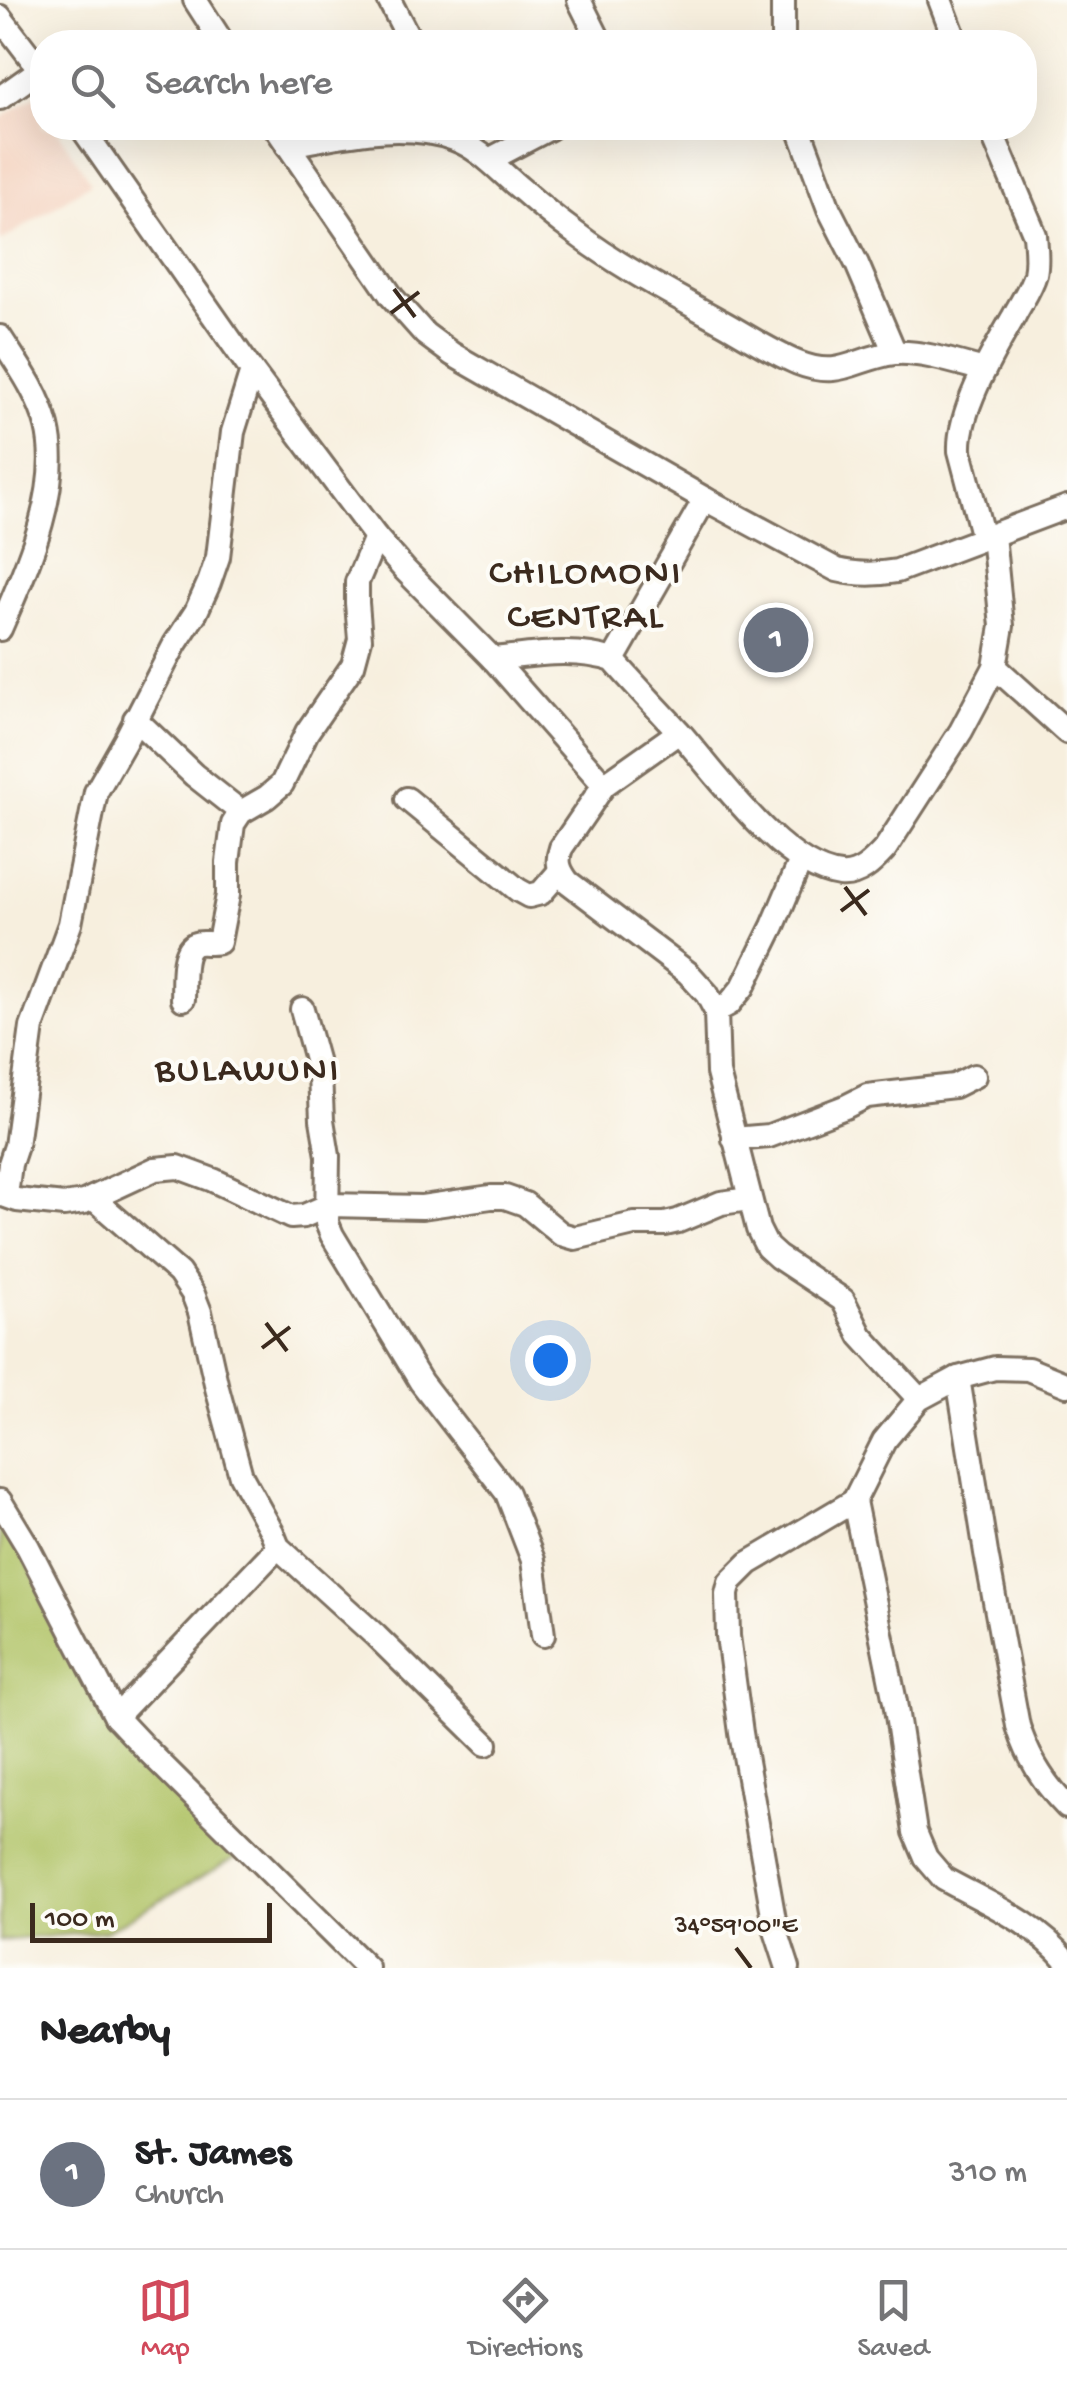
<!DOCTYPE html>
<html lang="en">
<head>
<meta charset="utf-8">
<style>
	:root { --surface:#fff; --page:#f6f6f6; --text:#202124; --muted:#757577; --line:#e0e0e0; --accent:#d1495b }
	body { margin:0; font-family:"Gochi Hand",sans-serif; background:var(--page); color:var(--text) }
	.scale { position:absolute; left:30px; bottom:25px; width:242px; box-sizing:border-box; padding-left:10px; border:5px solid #3b2a1e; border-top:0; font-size:28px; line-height:35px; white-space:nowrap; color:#3b2a1e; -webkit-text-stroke:8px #fdfcf7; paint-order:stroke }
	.you { position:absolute; left:550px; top:1360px; width:35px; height:35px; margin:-25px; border:8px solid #fff; border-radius:50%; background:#1a73e8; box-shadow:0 0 0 15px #1a73e833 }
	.badge { display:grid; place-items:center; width:65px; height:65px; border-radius:50%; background:var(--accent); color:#fff; font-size:32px; font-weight:700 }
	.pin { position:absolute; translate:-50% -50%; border:5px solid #fff; box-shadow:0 2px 10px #0006 }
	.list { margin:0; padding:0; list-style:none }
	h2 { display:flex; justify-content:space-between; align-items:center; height:130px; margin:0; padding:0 40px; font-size:42px }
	h2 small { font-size:32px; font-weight:400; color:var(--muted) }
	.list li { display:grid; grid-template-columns:65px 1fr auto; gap:30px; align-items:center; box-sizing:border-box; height:150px; padding:0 40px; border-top:2px solid var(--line) }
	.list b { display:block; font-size:38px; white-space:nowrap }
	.list p { margin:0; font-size:32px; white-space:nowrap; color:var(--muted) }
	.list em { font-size:32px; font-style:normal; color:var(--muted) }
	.icon { flex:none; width:55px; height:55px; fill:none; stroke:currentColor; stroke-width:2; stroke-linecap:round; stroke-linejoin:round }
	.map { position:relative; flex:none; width:1067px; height:1968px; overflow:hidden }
	.search { position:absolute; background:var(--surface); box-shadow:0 10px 40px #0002; left:30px; right:30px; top:30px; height:110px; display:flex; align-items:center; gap:25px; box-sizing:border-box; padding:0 35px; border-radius:40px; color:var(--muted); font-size:38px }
	.sheet { height:280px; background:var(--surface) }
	nav { display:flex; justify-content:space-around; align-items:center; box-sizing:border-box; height:140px; border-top:2px solid var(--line); background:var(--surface); font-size:28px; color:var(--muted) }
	nav a { display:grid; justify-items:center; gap:5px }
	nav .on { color:var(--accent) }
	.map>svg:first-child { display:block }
	.built { fill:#f4d3c0 }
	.green { fill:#b0c366; stroke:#767642; stroke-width:2.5 }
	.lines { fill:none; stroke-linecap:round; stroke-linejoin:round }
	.minor-casing { stroke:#7d6f61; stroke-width:28 }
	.minor { stroke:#fff; stroke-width:22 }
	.ticks { fill:none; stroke:#3b2a1e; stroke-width:4 }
	.labels { text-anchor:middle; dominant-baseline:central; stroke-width:8; stroke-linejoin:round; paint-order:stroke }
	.quarter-label { font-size:38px; letter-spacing:2.5px; fill:#3b2a1e; stroke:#fdfcf7 }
	.ticks-label { font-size:25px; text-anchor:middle; fill:#3b2a1e; stroke:#fdfcf7; stroke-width:8; stroke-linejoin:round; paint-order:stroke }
</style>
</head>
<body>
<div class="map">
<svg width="1067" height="1968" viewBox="0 0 1067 1968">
	<rect width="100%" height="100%" fill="#fdfcf7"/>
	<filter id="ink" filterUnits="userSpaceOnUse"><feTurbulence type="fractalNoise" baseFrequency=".01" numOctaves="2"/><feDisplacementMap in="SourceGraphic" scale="20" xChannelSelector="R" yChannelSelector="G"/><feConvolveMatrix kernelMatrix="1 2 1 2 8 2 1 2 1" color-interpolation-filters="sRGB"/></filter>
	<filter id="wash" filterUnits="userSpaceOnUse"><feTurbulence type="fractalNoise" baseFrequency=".0048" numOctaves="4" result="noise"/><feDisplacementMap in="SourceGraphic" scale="40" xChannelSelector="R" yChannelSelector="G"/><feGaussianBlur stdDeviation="2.25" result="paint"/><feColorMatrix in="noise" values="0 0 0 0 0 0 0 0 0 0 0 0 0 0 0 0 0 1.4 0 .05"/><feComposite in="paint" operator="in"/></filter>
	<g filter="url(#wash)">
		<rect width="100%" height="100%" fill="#f7efde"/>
		<polygon class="built" points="35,96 42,107 42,128 56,128 91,183 0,242 0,119"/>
		<polygon class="green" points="0,1508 97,1701 238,1856 106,1931 0,1941"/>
	</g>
	<g filter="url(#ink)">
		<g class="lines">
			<g class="minor-casing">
				<g id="minor">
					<polyline points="195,0 222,42"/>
					<polyline points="389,0 411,42"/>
					<polyline points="579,0 600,42"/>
					<polyline points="940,0 956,42"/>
					<polyline points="0,17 42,72"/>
					<polyline points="783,42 783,0"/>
					<polyline points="0,98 41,69"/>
					<polyline points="82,128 252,371 376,537 405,570 495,661 604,785"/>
					<path d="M276,128L392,297L425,334L452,354L705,499L837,570C858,575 875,575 897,571L1067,507"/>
					<polyline points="799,128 829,209 857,264 895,353"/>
					<path d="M287,145C341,136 401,120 454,139C481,149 499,171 521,189C538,204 556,219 574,232C621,268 674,295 724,323C749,337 773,353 798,363C841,380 855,358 894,353C921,351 958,363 984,370"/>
					<polyline points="489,160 550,128"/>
					<path d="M0,337C18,365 39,394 47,426C63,491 25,571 0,629"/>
					<path d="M983,538L960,451C958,410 994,351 1014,316C1021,302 1031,289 1035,274C1038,261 1036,248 1035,235L990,128"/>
					<path d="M493,659C533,655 574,647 613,660C635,685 658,709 681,734C718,776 782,868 840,875C859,877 873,862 885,849L961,731L995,667L1002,626L993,535"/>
					<polyline points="613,660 705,499"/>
					<polyline points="995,667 1067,732"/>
					<polyline points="135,719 194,775 241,812"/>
					<path d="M679,732L604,785L561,848C556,862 559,870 568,882L688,973L707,994L716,1011L718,1073L758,1229L767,1247L778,1257L843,1300L861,1336L919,1399"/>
					<polyline points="407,799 518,890 529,896 541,893 560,871"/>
					<path d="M183,999C184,985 180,950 195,944C202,941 211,945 219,942L228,895V862L233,824L241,812L267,797L282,784L307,732L353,665L360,639L357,603V582L376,537"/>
					<polyline points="302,1009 320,1074 322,1120 328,1156 327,1223 332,1235 421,1382 507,1493 533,1560 543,1635"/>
					<polyline points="716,1011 729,1004 743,987 773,926 801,860"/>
					<polyline points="734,1139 769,1136 845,1107 867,1096 954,1086 974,1076"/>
					<polyline points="0,1194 17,1200 64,1205 84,1202 155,1169 178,1167 213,1180 291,1217 304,1216 329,1205 422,1207 491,1197 505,1197 525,1204 561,1234 575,1238 634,1224 665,1224 678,1221 721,1203 749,1199"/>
					<polyline points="6,1195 10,1164 16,1146 32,1027 70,924 96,792 125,741 175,644 196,612 209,583 218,557 233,432 252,371"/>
					<polyline points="93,1198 179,1273 193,1294 200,1312 217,1388 241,1476 272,1532 278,1547 376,1636 486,1744"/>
					<path d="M958,1378L986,1553L1018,1726C1028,1758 1043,1783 1067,1807"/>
					<path d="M1067,1385L1028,1369L995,1368L958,1378L919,1399L884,1441L854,1501L895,1702L915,1832L926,1858L944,1879C987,1903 1035,1922 1067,1961"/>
					<polyline points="0,1501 28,1547 116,1717 148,1751 367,1968"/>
					<polyline points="116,1717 278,1547"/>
					<polyline points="788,1968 776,1931 741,1733 728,1636 727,1594 730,1582 749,1563 854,1501"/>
				</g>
			</g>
			<use href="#minor" class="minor"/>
		</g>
	</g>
	<path class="ticks" d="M394,289L415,317M391,313L419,292M845,887L866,915M841,911L869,890M266,1323L287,1351M262,1348L290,1327M736,1948L751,1968"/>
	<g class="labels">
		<g class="quarter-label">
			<text x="586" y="575">CHILOMONI<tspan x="586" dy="44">CENTRAL</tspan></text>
			<text x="248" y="1072">BULAWUNI</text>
		</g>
	</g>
	<g class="ticks-label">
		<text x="736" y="1932">34°59'00"E</text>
	</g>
</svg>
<div class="scale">100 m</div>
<div class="you"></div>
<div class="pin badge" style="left:776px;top:640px;background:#6b7280">1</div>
<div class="search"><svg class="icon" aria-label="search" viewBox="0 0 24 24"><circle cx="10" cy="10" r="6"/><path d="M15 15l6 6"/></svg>Search here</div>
</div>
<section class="sheet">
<h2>Nearby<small></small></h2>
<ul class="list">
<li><span class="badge" style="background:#6b7280">1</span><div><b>St. James</b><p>Church</p></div><em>310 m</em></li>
</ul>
</section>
<nav>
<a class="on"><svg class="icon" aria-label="map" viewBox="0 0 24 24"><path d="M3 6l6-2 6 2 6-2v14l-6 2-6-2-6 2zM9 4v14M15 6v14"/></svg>Map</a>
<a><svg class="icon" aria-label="directions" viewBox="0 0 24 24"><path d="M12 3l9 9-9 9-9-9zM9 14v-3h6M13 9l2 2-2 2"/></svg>Directions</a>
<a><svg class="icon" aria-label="saved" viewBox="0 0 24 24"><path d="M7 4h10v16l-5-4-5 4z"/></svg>Saved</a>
</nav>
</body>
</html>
